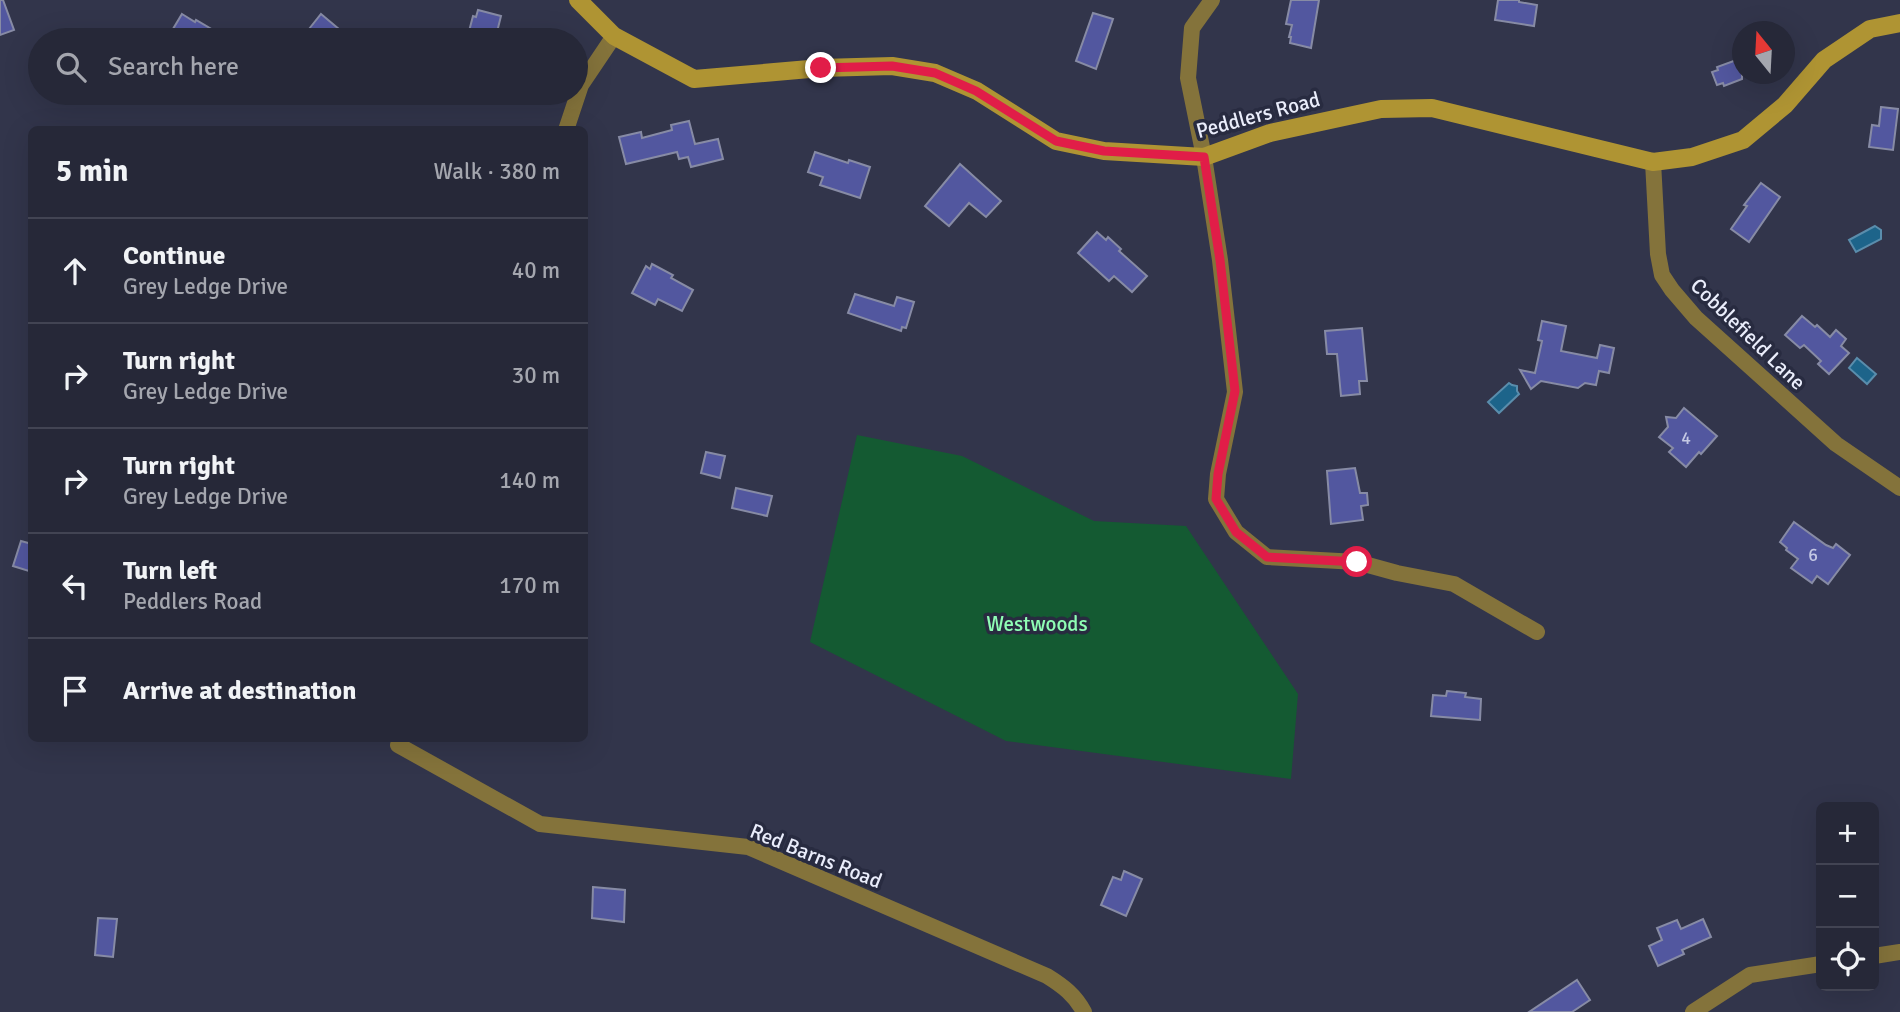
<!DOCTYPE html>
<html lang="en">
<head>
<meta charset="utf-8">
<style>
	:root { --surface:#262838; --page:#323443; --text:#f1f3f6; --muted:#a4a6ae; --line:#424453 }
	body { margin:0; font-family:Signika,sans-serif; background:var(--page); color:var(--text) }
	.controls { position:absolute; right:21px; bottom:21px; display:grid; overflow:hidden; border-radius:10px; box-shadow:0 7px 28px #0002 }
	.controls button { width:63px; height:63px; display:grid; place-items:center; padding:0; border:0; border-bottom:2px solid var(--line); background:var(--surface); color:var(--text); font:35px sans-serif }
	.compass { position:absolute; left:1732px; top:21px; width:63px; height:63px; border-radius:50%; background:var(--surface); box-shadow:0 7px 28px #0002; rotate:342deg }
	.stop { position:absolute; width:21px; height:21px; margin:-16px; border:5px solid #e11d48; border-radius:50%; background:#fff }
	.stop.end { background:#e11d48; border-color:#fff; box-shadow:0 2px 7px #0008 }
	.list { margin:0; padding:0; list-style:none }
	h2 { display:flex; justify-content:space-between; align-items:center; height:91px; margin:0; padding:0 28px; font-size:30px }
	h2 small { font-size:23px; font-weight:400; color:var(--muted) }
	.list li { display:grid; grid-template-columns:46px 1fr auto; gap:21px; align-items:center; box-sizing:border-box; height:105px; padding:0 28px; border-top:2px solid var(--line) }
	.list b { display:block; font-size:26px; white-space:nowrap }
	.list p { margin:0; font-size:23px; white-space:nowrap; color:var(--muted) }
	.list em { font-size:23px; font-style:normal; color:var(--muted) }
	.icon { flex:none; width:38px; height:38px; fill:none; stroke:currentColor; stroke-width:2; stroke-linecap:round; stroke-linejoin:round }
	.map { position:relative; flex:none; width:1900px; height:1012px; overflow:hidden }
	.search { position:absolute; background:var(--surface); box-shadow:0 7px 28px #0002; left:28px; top:28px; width:560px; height:77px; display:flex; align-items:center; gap:18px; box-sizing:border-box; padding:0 24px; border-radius:38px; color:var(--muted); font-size:26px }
	.panel { position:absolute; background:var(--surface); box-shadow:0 7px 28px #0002; left:28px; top:126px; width:560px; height:616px; border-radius:10px }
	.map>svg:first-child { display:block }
	.green { fill:#145a32 }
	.water { fill:#1d648a; stroke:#5a8dac; stroke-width:2 }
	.building { fill:#52579f; stroke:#878ba5; stroke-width:2 }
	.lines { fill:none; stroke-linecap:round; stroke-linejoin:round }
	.street { stroke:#84733b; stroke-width:16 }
	.secondary { stroke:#af9433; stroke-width:18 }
	.route { stroke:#e11d48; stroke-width:9 }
	.labels { text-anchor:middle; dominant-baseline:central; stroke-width:7; stroke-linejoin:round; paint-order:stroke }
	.number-label { font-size:18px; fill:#c4c8e4 }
	.street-label { font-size:21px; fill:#eaedfb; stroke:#282b40 }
	.park-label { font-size:21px; fill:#8ffeb5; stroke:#282b40 }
</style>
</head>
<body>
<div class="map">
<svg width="1900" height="1012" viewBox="0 0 1900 1012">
	<rect width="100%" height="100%" fill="#32354b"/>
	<polygon class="green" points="857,435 962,456 1094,521 1186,526 1298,694 1291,779 1006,741 810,642"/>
	<g class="water">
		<polygon points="1875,226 1881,230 1881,239 1856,252 1849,240"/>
		<polygon points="1857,358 1876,374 1867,384 1849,368"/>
		<polygon points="1509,383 1512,385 1517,386 1517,391 1519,394 1499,413 1488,402"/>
	</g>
	<g class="building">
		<polygon points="0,0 3,0 14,30 0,35"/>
		<polygon points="1291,0 1319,0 1311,48 1290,43 1291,37 1289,37 1292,25 1286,24"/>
		<polygon points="1498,0 1519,0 1519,2 1537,5 1534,26 1495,20"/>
		<polygon points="478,10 501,16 495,40 471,40 472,36 468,35 473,16 476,17"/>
		<polygon points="1093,13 1113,19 1096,69 1076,61"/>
		<polygon points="182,14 195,22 196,20 230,40 180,40 170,34"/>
		<polygon points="321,14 352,40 322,40 309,29"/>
		<polygon points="1742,58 1742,79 1724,86 1723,83 1717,85 1712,72 1718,70 1717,67"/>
		<polygon points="1881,107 1898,109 1893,150 1869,147 1872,125 1879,126"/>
		<polygon points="689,121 695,144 718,139 723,159 691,167 688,157 679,159 677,152 626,164 619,137 641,132 642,138 672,130 671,125"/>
		<polygon points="815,152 848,163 849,160 870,167 860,198 820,185 823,177 808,172"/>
		<polygon points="960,164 1001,201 986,217 969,203 949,226 925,206"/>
		<polygon points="1761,183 1780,197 1749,242 1731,229 1747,206 1744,205"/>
		<polygon points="1097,232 1106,240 1108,237 1121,249 1119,251 1147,276 1132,292 1114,276 1109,281 1078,253"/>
		<polygon points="652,264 673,275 671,278 693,290 682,311 658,299 655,305 632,293 646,266 650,269"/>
		<polygon points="855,294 894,306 897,297 914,302 906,328 902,327 901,331 848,313"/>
		<polygon points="1802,316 1815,327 1817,325 1830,337 1836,330 1846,339 1841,346 1849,353 1829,374 1818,364 1821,361 1804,345 1800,348 1785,335"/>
		<polygon points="1542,321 1566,326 1561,351 1597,358 1600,345 1614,348 1609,373 1599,371 1596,385 1585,383 1578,388 1541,381 1531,389 1520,370 1535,373 1542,341 1538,340"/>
		<polygon points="1362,328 1367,381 1359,381 1360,394 1341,396 1337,354 1327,354 1325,331"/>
		<polygon points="1684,408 1717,436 1701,454 1699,452 1686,467 1669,452 1673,448 1659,437 1668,427 1666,417 1676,418"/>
		<polygon points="706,452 725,456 720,478 701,473"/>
		<polygon points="1355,468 1360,493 1367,493 1368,505 1361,506 1363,520 1331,524 1327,471"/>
		<polygon points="736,488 772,496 767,516 732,508"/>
		<polygon points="1794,522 1826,545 1833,548 1836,544 1850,555 1828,584 1817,576 1812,583 1791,568 1798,559 1786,550 1787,548 1780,542"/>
		<polygon points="21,541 32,544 32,572 13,566"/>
		<polygon points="1447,691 1466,693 1465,697 1481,699 1480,720 1431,716 1433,695 1446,696"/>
		<polygon points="1124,871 1142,879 1126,916 1101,905 1113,877 1121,880"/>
		<polygon points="593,887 625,890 624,922 592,918"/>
		<polygon points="98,918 117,919 113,957 95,955"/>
		<polygon points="1703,919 1711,937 1682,950 1684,954 1658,966 1649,946 1662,940 1657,928 1677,920 1681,929"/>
		<polygon points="1577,980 1590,1000 1572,1012 1529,1012"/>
	</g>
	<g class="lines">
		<g class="street">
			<polyline points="1212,0 1192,28 1188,78 1204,157 1220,260 1235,392 1218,474 1216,499 1236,532 1267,557 1357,562 1397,573 1454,584 1537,632"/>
			<polyline points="566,130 581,85 614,36"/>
			<polyline points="1653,162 1658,254 1662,275 1672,290 1696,318 1836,444 1900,488"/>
			<path d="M398,745L540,824L748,847L1047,976C1063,986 1075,995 1084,1012"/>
			<polyline points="1874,956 1900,952"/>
			<polyline points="1693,1012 1750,975 1821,964"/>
		</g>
		<polyline class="secondary" points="578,0 614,36 694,79 821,68 892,66 935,73 977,91 1056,141 1104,151 1204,157 1270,133 1381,109 1432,108 1653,162 1692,157 1743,140 1785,105 1824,60 1870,29 1900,23"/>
	</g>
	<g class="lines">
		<polyline class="route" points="821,68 892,66 935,73 976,91 1056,141 1104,151 1204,157 1220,260 1235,391 1218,474 1216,499 1236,532 1267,557 1357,562"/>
	</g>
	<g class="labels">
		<g class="number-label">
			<text x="1686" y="438">4</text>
			<text x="1813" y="555">6</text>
		</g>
		<g class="street-label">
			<text transform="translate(1258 115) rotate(-15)">Peddlers Road</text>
			<text transform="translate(1748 334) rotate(44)">Cobblefield Lane</text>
			<text transform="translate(816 856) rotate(22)">Red Barns Road</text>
		</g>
		<g class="park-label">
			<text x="1037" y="624">Westwoods</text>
		</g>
	</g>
</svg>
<div class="controls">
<button>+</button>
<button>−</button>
<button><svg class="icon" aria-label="locate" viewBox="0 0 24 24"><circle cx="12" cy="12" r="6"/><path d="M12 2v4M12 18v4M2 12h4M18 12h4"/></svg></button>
</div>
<svg class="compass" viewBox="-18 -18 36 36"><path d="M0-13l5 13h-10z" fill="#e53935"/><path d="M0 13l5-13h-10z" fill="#a4a6ae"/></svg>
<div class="stop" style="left:1357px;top:562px"></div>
<div class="stop end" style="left:821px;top:68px"></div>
<div class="search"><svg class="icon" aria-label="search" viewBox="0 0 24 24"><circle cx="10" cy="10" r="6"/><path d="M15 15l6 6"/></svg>Search here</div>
<section class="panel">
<h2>5 min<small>Walk · 380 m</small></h2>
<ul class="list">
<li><svg class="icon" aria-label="ahead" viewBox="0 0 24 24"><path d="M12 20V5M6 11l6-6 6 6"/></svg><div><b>Continue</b><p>Grey Ledge Drive</p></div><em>40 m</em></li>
<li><svg class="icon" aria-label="right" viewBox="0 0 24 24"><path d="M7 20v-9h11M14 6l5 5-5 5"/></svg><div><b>Turn right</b><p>Grey Ledge Drive</p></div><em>30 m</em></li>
<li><svg class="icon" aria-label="right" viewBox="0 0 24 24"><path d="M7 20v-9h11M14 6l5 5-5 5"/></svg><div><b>Turn right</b><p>Grey Ledge Drive</p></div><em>140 m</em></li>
<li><svg class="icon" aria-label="left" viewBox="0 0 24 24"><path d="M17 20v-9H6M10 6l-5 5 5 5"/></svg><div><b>Turn left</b><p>Peddlers Road</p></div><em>170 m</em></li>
<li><svg class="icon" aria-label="arrive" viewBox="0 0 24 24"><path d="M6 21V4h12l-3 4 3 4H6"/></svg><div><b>Arrive at destination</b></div></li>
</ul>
</section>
</div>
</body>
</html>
